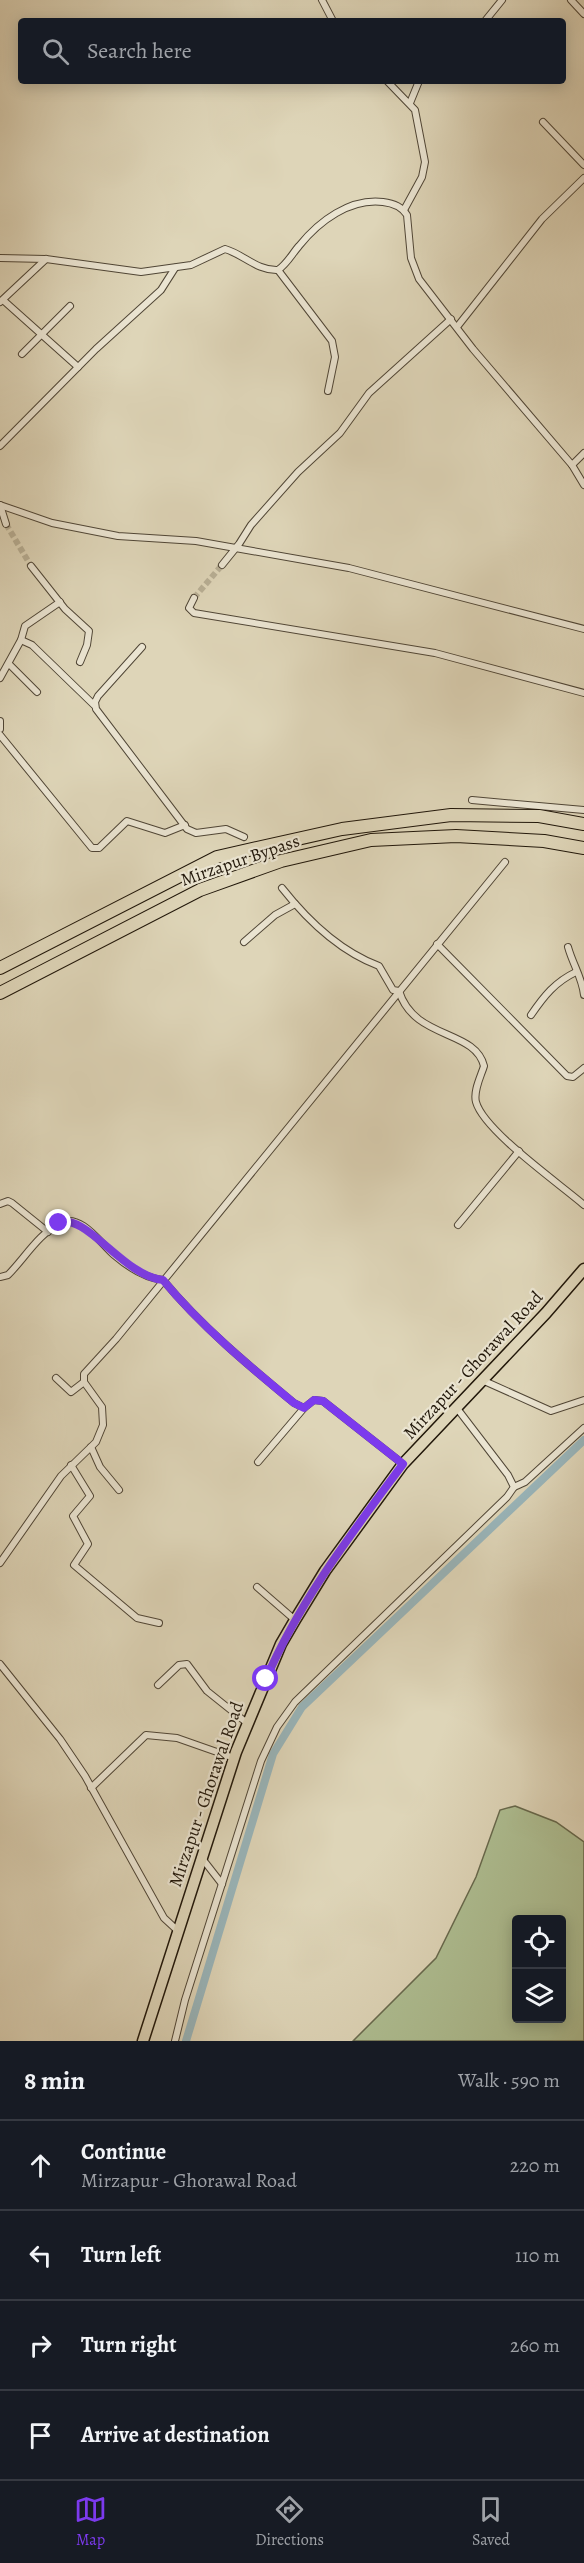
<!DOCTYPE html>
<html lang="en">
<head>
<meta charset="utf-8">
<style>
	:root { --surface:#171b24; --page:#242831; --text:#f1f3f6; --muted:#9ea1a6; --line:#363941; --accent:#7c3aed }
	body { margin:0; font-family:Alegreya,serif; background:var(--page); color:var(--text) }
	.controls { position:absolute; right:18px; bottom:18px; display:grid; overflow:hidden; border-radius:6px; box-shadow:0 3px 15px #0003 }
	.controls button { width:54px; height:54px; display:grid; place-items:center; padding:0; border:0; border-bottom:2px solid var(--line); background:var(--surface); color:var(--text); font:30px sans-serif }
	.stop { position:absolute; width:18px; height:18px; margin:-14px; border:4px solid #7c3aed; border-radius:50%; background:#fff }
	.stop.end { background:#7c3aed; border-color:#fff; box-shadow:0 2px 6px #0008 }
	.list { margin:0; padding:0; list-style:none }
	h2 { display:flex; justify-content:space-between; align-items:center; height:78px; margin:0; padding:0 24px; font-size:26px }
	h2 small { font-size:20px; font-weight:400; color:var(--muted) }
	.list li { display:grid; grid-template-columns:39px 1fr auto; gap:18px; align-items:center; box-sizing:border-box; height:90px; padding:0 24px; border-top:2px solid var(--line) }
	.list b { display:block; font-size:22px; white-space:nowrap }
	.list p { margin:0; font-size:20px; white-space:nowrap; color:var(--muted) }
	.list em { font-size:20px; font-style:normal; color:var(--muted) }
	.icon { flex:none; width:33px; height:33px; fill:none; stroke:currentColor; stroke-width:2; stroke-linecap:round; stroke-linejoin:round }
	.map { position:relative; flex:none; width:584px; height:2041px; overflow:hidden }
	.search { position:absolute; background:var(--surface); box-shadow:0 3px 15px #0003; left:18px; right:18px; top:18px; height:66px; display:flex; align-items:center; gap:15px; box-sizing:border-box; padding:0 21px; border-radius:6px; color:var(--muted); font-size:22px }
	.sheet { height:438px; background:var(--surface) }
	nav { display:flex; justify-content:space-around; align-items:center; box-sizing:border-box; height:84px; border-top:2px solid var(--line); background:var(--surface); font-size:16px; color:var(--muted) }
	nav a { display:grid; justify-items:center; gap:3px }
	nav .on { color:var(--accent) }
	.map>svg:first-child { display:block }
	.green { fill:#aebe92; stroke:#686a4e; stroke-width:1.5; fill-rule:evenodd }
	.lines { fill:none; stroke-linecap:round; stroke-linejoin:round }
	.canal { stroke:#99b5ba; stroke-width:8 }
	.street-tunnel { stroke:#b8af95; stroke-width:6; stroke-dasharray:6 3; stroke-linecap:butt }
	.street-casing { stroke:#504636; stroke-width:8 }
	.primary-casing { stroke:#21170a; stroke-width:13 }
	.highway-casing { stroke:#21170a; stroke-width:14 }
	.street { stroke:#eae4d1; stroke-width:6 }
	.primary { stroke:#ded5b8; stroke-width:10 }
	.highway { stroke:#ded5b8; stroke-width:12 }
	.route { stroke:#7c3aed; stroke-width:8 }
	.labels { text-anchor:middle; dominant-baseline:central; stroke-width:4.5; stroke-linejoin:round; paint-order:stroke }
	.street-label { font-size:18px; fill:#21170a; stroke:#eae4d1 }
</style>
</head>
<body>
<div class="map">
<svg width="584" height="2041" viewBox="0 0 584 2041">
	<rect width="100%" height="100%" fill="#ded5b8"/>
	<filter id="stains"><feTurbulence type="fractalNoise" baseFrequency=".00333" numOctaves="4"/><feColorMatrix values="0 0 0 0 .2 0 0 0 0 .09 0 0 0 0 .02 0 0 0 .5 -.17"/></filter>
	<radialGradient id="worn" r=".72"><stop offset=".6" stop-color="#630" stop-opacity="0"/><stop offset="1" stop-color="#630" stop-opacity=".3"/></radialGradient>
	<path class="green" d="M515,1806L556,1822L584,1842V2041H353L436,1958L476,1877L500,1810ZM516,1920H562V2018H516Z"/>
	<g class="lines">
		<polyline class="canal" points="186,2041 273,1754 302,1707 584,1440"/>
		<g class="street-tunnel">
			<polyline points="6,524 31,566"/>
			<polyline points="194,598 222,565"/>
		</g>
		<g class="street-casing">
			<g id="street">
				<polyline points="322,0 333,21"/>
				<polyline points="571,0 584,14"/>
				<polyline points="485,21 502,0"/>
				<polyline points="387,81 415,110 425,162 422,177 404,210"/>
				<polyline points="410,103 419,81"/>
				<polyline points="543,122 584,165"/>
				<path d="M0,258L46,259L141,272L191,265L225,249C243,254 257,271 278,270C287,264 292,254 299,246C319,221 350,198 383,202C392,203 402,207 407,215L411,258L419,279L473,349L572,465L584,485"/>
				<polyline points="278,270 332,341 335,357 328,391"/>
				<polyline points="3,300 78,367"/>
				<polyline points="0,302 46,259"/>
				<polyline points="457,327 542,219 584,178"/>
				<polyline points="22,354 70,306"/>
				<polyline points="0,446 96,349 161,290 175,268"/>
				<polyline points="572,465 584,453"/>
				<polyline points="0,505 52,523 118,536 196,541 349,568 584,629"/>
				<polyline points="0,505 6,524"/>
				<polyline points="222,565 239,544 251,525 298,472 340,433 369,393 451,319"/>
				<polyline points="31,566 65,609 89,631 87,645 80,662"/>
				<polyline points="194,598 189,608 194,613 435,653 584,693"/>
				<polyline points="21,640 32,645 94,705"/>
				<polyline points="142,647 98,696 95,702 96,709 187,829 196,833 226,829 244,837"/>
				<polyline points="9,664 37,692"/>
				<polyline points="0,678 21,640 25,626 60,602"/>
				<polyline points="0,721 0,729"/>
				<polyline points="0,735 92,848 99,848 127,821 165,833 185,825"/>
				<polyline points="472,800 584,810"/>
				<path d="M282,888C308,921 339,951 379,966L393,990L399,991C414,1040 475,1029 484,1066C481,1076 473,1091 476,1102C484,1131 560,1184 584,1205"/>
				<polyline points="244,942 275,915 295,904"/>
				<polyline points="437,944 567,1076 573,1077 584,1068"/>
				<path d="M568,947C573,965 582,977 584,995"/>
				<path d="M531,1015C544,996 555,982 576,972"/>
				<polyline points="0,1204 8,1201 12,1203 48,1232"/>
				<polyline points="458,1225 519,1151"/>
				<path d="M0,1277L8,1275C24,1259 40,1232 61,1223C81,1213 101,1244 114,1255C128,1267 145,1278 163,1280C201,1326 248,1365 294,1403L304,1408L314,1400L323,1401L403,1464"/>
				<polyline points="56,1378 71,1392 84,1382"/>
				<polyline points="482,1380 551,1411 584,1400"/>
				<polyline points="91,1447 100,1467 119,1490"/>
				<polyline points="258,1462 304,1408"/>
				<polyline points="71,1465 90,1496 73,1516 88,1544 74,1565 137,1618 159,1623"/>
				<polyline points="514,1487 525,1482 584,1428"/>
				<polyline points="0,1563 61,1476 96,1442 103,1425 102,1407 84,1382 84,1374 116,1339 505,862"/>
				<polyline points="257,1587 295,1620"/>
				<polyline points="0,1664 60,1739 85,1776 164,1918 177,1930"/>
				<polyline points="158,1685 179,1665 187,1664 207,1691 247,1723"/>
				<polyline points="91,1788 146,1735 177,1738 234,1758"/>
				<polyline points="201,1857 222,1884"/>
				<polyline points="175,2041 185,2000 261,1761 277,1727 295,1702 507,1497 514,1487 508,1475 456,1407"/>
			</g>
		</g>
		<g class="primary-casing">
			<polyline id="primary" points="143,2041 236,1752 281,1644 295,1620 325,1571 403,1464 546,1313 584,1269"/>
		</g>
		<g class="highway-casing">
			<g id="highway">
				<polyline points="0,968 217,857 342,829 451,815 539,816 584,824"/>
				<polyline points="0,993 200,890 281,861 371,840 456,836 544,841 584,848"/>
			</g>
		</g>
		<use href="#street" class="street"/>
		<use href="#primary" class="primary"/>
		<use href="#highway" class="highway"/>
	</g>
	<g class="lines">
		<path class="route" d="M59,1223C86,1212 123,1276 163,1280C201,1326 248,1365 294,1403L304,1408L314,1400L323,1401L403,1464C352,1533 300,1600 266,1679"/>
	</g>
	<g class="labels">
		<g class="street-label">
			<text transform="translate(240 860) rotate(-19)">Mirzapur Bypass</text>
			<text transform="translate(473 1365) rotate(-47)">Mirzapur - Ghorawal Road</text>
			<text transform="translate(206 1794) rotate(-71)">Mirzapur - Ghorawal Road</text>
		</g>
	</g>
	<rect width="100%" height="100%" filter="url(#stains)"/>
	<rect width="100%" height="100%" fill="url(#worn)"/>
</svg>
<div class="controls">
<button><svg class="icon" aria-label="locate" viewBox="0 0 24 24"><circle cx="12" cy="12" r="6"/><path d="M12 2v4M12 18v4M2 12h4M18 12h4"/></svg></button>
<button><svg class="icon" aria-label="layers" viewBox="0 0 24 24"><path d="M12 4l9 5-9 5-9-5zM3 14l9 5 9-5"/></svg></button>
</div>
<div class="stop" style="left:266px;top:1679px"></div>
<div class="stop end" style="left:59px;top:1223px"></div>
<div class="search"><svg class="icon" aria-label="search" viewBox="0 0 24 24"><circle cx="10" cy="10" r="6"/><path d="M15 15l6 6"/></svg>Search here</div>
</div>
<section class="sheet">
<h2>8 min<small>Walk · 590 m</small></h2>
<ul class="list">
<li><svg class="icon" aria-label="ahead" viewBox="0 0 24 24"><path d="M12 20V5M6 11l6-6 6 6"/></svg><div><b>Continue</b><p>Mirzapur - Ghorawal Road</p></div><em>220 m</em></li>
<li><svg class="icon" aria-label="left" viewBox="0 0 24 24"><path d="M17 20v-9H6M10 6l-5 5 5 5"/></svg><div><b>Turn left</b></div><em>110 m</em></li>
<li><svg class="icon" aria-label="right" viewBox="0 0 24 24"><path d="M7 20v-9h11M14 6l5 5-5 5"/></svg><div><b>Turn right</b></div><em>260 m</em></li>
<li><svg class="icon" aria-label="arrive" viewBox="0 0 24 24"><path d="M6 21V4h12l-3 4 3 4H6"/></svg><div><b>Arrive at destination</b></div></li>
</ul>
</section>
<nav>
<a class="on"><svg class="icon" aria-label="map" viewBox="0 0 24 24"><path d="M3 6l6-2 6 2 6-2v14l-6 2-6-2-6 2zM9 4v14M15 6v14"/></svg>Map</a>
<a><svg class="icon" aria-label="directions" viewBox="0 0 24 24"><path d="M12 3l9 9-9 9-9-9zM9 14v-3h6M13 9l2 2-2 2"/></svg>Directions</a>
<a><svg class="icon" aria-label="saved" viewBox="0 0 24 24"><path d="M7 4h10v16l-5-4-5 4z"/></svg>Saved</a>
</nav>
</body>
</html>
